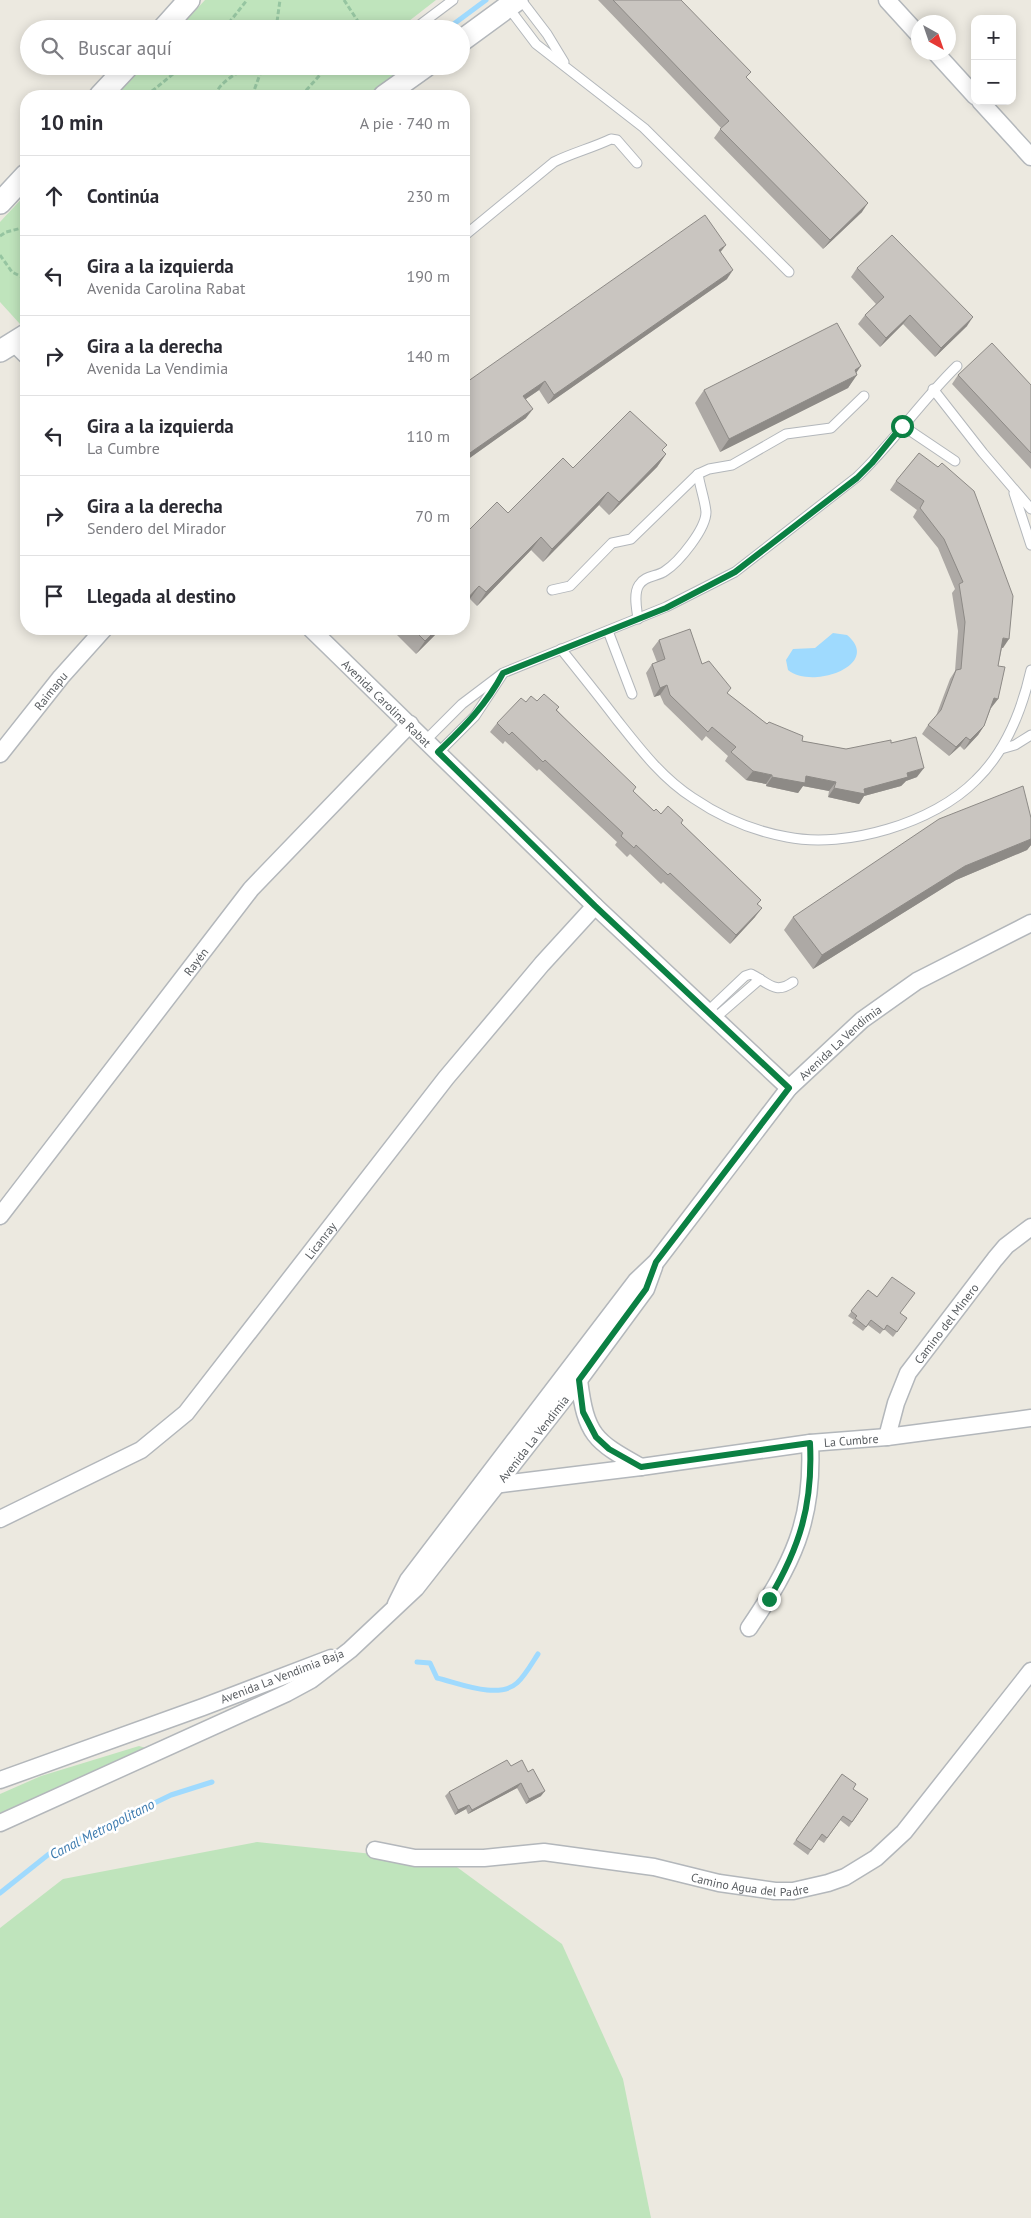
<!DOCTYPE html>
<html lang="es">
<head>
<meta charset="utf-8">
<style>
	:root { --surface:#fff; --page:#f7f7f7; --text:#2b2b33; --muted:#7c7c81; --line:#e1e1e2 }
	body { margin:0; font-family:"PT Sans",sans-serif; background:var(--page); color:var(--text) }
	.controls { position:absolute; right:15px; top:15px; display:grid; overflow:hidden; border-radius:10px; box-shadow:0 2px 12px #0003 }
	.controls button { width:45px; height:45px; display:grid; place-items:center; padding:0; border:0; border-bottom:1px solid var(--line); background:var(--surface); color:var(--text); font:25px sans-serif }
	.compass { position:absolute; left:911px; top:15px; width:45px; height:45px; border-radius:50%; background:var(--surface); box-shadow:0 2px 12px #0003; rotate:140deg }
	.stop { position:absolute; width:15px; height:15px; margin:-11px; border:4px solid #0b8043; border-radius:50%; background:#fff }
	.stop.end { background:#0b8043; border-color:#fff; box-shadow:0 1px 5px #0008 }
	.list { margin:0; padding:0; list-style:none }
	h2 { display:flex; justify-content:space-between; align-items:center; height:65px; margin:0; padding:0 20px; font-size:21px }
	h2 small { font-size:16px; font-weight:400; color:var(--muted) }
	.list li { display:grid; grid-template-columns:32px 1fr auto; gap:15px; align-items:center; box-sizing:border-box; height:80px; padding:0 20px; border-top:1px solid var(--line) }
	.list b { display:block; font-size:19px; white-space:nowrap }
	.list p { margin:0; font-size:16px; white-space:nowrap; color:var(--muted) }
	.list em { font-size:16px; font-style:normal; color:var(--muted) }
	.icon { flex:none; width:28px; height:28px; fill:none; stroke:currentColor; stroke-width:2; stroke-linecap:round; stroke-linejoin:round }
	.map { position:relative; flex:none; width:1031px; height:2218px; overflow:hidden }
	.search { position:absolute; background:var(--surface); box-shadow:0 2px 12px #0003; left:20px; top:20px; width:450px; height:55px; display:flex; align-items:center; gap:12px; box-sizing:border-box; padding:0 18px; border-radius:28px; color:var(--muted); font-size:19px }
	.panel { position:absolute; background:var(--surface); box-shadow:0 2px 12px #0003; left:20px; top:90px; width:450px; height:545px; border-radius:20px }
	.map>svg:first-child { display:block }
	.green { fill:#bfe4bc }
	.water { fill:#9fdafe }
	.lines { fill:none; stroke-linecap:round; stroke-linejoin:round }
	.stream { stroke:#9fdafe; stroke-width:5 }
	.service-casing { stroke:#b3b7bb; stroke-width:11 }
	.minor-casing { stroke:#b3b7bb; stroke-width:19 }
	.tertiary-casing { stroke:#b3b7bb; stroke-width:24 }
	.path { stroke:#96c5a1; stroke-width:3; stroke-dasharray:5 2.5; stroke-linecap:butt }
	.service { stroke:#fff; stroke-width:9 }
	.minor { stroke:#fff; stroke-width:16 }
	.tertiary { stroke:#fff; stroke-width:21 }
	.wall { fill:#ada9a5 }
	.shaded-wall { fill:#8d8a86 }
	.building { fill:#c9c5c0; stroke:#8d8a86 }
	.route { stroke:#0b8043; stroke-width:6 }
	.labels { text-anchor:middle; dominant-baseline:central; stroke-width:5; stroke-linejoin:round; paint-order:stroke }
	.street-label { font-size:12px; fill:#595d61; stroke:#fff }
	.water-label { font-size:14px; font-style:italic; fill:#3d7baf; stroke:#fff }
</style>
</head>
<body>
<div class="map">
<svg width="1031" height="2218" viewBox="0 0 1031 2218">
	<rect width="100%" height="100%" fill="#ece9e0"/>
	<g class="green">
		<polygon points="205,0 436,0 409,21 407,29 178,29"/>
		<polygon points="144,66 399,66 397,75 367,96 116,96"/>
		<polygon points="26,194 26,320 20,324 0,302 0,222"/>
		<polygon points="139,1746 146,1748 0,1813 0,1794 41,1776"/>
		<polygon points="257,1842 450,1862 562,1944 623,2079 651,2218 0,2218 0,1928 63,1879"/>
	</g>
	<path class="water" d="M833,633L847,635C883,665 812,690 788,670L786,660L793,649L815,648Z"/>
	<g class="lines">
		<g class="stream">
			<polyline points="447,29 486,0"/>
			<path d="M417,1662L430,1663L437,1678C459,1683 498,1700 517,1683C525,1676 532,1663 538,1654"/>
			<polyline points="0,1893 49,1854 171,1795 212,1782"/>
		</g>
		<g class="service-casing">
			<g id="service">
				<polyline points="521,0 547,34 564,62"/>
				<polyline points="508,7 536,44 644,128 789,272"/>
				<polyline points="419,29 421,24 453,0"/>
				<path d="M464,236L554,162C572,153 592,148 611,139L617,140L637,163"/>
				<polyline points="933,389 983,453 1031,509"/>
				<polyline points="903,426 955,461"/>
				<polyline points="1014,493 1031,545"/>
				<polyline points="552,590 570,586 612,543 631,539 698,474 709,469 732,465 786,434 831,428 864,396"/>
				<path d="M638,619C637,610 633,594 639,585C645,575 657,577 665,571C679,562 706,529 706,512C705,500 700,487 698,474"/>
				<polyline points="608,631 632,694"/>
				<path d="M561,649C580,673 599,696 617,720C640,749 662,778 693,798C721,817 753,831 787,837C846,849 934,823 976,780C1006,751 1022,710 1031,670"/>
				<path d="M426,740L462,704L503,673L666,607L735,572L857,477C893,443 921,401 957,366"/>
				<polyline points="1001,749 1015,745 1031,735"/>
				<polyline points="439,752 475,716 502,675"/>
				<path d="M707,1012L745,976L751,974C769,983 775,995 793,982"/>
				<polyline points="714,1019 760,979"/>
			</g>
		</g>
		<g class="minor-casing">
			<g id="minor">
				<polyline points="887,0 918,34"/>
				<polyline points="935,52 975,96"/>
				<polyline points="980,101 1031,157"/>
				<polyline points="14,343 26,355"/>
				<path id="s1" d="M311,629L595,906L789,1088"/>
				<path id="s2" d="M0,754L61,677L104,629"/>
				<path id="s3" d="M0,1216L251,889L410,724"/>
				<path d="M579,1380C586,1435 594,1441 641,1467"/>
				<path id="s4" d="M887,1437L896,1403L908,1373L995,1259L1006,1246L1031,1227"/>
				<path id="s5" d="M494,1485L641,1467L810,1443L887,1437L1031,1418"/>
				<path id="s6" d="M0,1519L141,1450L186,1413L446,1078L542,964L595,906"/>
				<path id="s7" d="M396,1604L408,1580L636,1281L656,1262L789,1088L862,1020L917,981L1031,923"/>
				<path d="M749,1628C792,1564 814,1522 810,1443"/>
				<polyline points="0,1780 203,1707 331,1658"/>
				<path id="s8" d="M0,1823L287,1693L311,1680L350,1650L416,1588L579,1380L646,1289L654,1267"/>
				<path id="s9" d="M375,1850L415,1858H484L544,1852L654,1867L719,1883L775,1891H793L828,1883L845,1877L876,1858L904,1832L1031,1671"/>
			</g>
		</g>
		<g class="tertiary-casing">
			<g id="tertiary">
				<polyline points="163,29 189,0"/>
				<polyline points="461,41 517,0"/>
				<polyline points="100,96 128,66"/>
				<polyline points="384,96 426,66"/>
				<polyline points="0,203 26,175"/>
				<polyline points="0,351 26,335"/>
			</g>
		</g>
		<g class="path">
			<polyline points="344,0 363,29"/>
			<polyline points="224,29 247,0"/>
			<polyline points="276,29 280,0"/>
			<polyline points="146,96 183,66"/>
			<path d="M215,96C219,82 237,73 250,66"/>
			<polyline points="252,96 263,66"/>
			<polyline points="301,96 328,66"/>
			<polyline points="0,236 6,232 26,227"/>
			<polyline points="0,255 12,272 26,279"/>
		</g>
		<use href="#service" class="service"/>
		<use href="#minor" class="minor"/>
		<use href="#tertiary" class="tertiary"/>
	</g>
	<g class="wall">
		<polygon points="598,0 681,0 747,78 862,212 823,249 714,138 721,128"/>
		<polygon points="721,252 727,279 548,404 539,390 526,399 526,418 464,462 464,384"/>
		<polygon points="857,268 967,326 935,357 903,324 880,347 858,324 865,315 876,304 851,277"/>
		<polygon points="857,373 848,388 720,452 695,403 704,390"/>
		<polygon points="958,375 1031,385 1031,469 952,384"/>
		<polygon points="663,451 666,454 657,467 609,515 599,505 543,562 531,550 477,606 470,599 508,513 573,468"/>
		<polygon points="919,453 1003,648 1002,648 998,666 998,699 991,708 984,726 978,735 964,750 960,746 949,756 922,734 928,725 936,716 950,679 955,671 958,631 952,593 955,589 938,548 913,517 917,510 890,490 896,481"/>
		<polygon points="391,629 441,629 416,654"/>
		<polygon points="659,640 702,664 728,694 767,724 802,741 846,749 891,743 917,777 906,781 901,786 864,796 859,804 828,797 829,791 803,786 798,793 766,786 766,784 746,780 725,761 728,756 706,736 702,741 664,704 660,695 654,697 646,673 652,664 657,662 652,649"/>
		<polygon points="537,701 559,707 557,710 633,791 654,811 661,814 683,820 681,823 761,900 758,904 755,917 730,944 663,882 661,884 630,854 627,857 615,845 617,842 539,769 537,771 505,741 503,744 490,732 497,723 526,702"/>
		<polygon points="1031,818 1031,845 1027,850 956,880 813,969 784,930 793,917"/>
		<polygon points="868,1290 907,1318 893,1337 884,1329 880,1334 868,1325 863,1331 852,1323 854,1320 848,1316"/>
		<polygon points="511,1766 541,1796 526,1804 517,1788 468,1814 466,1809 455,1815 445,1796 449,1792"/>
		<polygon points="842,1774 853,1789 868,1799 849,1827 840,1820 824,1843 818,1839 808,1855 793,1844"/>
	</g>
	<g class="shaded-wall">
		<polygon points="868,203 862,212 823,249 830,240"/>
		<polygon points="726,245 719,254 719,250"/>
		<polygon points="733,270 727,279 548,404 554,395"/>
		<polygon points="910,315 903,324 880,347 886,338"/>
		<polygon points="973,317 967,326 935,357 941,348"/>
		<polygon points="861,366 854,376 857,375 848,388 720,452 729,439"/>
		<polygon points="545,381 539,390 517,405 523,396"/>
		<polygon points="533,409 526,418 464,462 464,457"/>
		<polygon points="666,454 657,467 609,515 619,502"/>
		<polygon points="608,492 599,505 543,562 552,549"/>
		<polygon points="541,537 531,550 477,606 486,592"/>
		<polygon points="479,586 470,599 464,605 464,602"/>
		<polygon points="437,629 441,629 416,654 425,641"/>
		<polygon points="1003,638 1009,639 1003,648 997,647"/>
		<polygon points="667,685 660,695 654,697 660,688"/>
		<polygon points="994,698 998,699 991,708 988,708"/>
		<polygon points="984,726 978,735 964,750 970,740"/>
		<polygon points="966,737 960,746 949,756 956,747"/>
		<polygon points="924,768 917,777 906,781 901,786 864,796 859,804 828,797 834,788 864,789 907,773"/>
		<polygon points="753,771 772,775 766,784 746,780"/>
		<polygon points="806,776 836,782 829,791 803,786 798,793 766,786 772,777"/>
		<polygon points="1031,839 1031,845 1027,850 956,880 813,969 822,955 965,866"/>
		<polygon points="762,908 755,917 730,944 736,935"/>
		<polygon points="521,1783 517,1788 468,1814 472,1810"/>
		<polygon points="545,1791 541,1796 526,1804 529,1799"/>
		<polygon points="469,1805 466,1809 455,1815 458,1810"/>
	</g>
	<g class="building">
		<polygon points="613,0 681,0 751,72 746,77 868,203 830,240 720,129 729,121"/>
		<polygon points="705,215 726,245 719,250 733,270 554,395 545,381 523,396 533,409 464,457 464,384"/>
		<polygon points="892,235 973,317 941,348 910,315 886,338 865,315 884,297 857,268"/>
		<polygon points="837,323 861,366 855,370 857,375 729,439 704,390"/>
		<polygon points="992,343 1031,385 1031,453 958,375"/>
		<polygon points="630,411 667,445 662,450 666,454 619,502 608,492 552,549 541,537 486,592 479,586 464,602 464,535 497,502 508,513 563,458 573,468"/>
		<polygon points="919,453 938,467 942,463 974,491 1013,596 1009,639 1003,638 998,666 1005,667 998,699 994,698 984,726 970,740 966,737 956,747 928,725 941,710 956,670 961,669 965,622 959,584 963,582 944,539 920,508 924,501 896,481"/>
		<polygon points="413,629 437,629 425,641"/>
		<polygon points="690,629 702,664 709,661 731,688 727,693 767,724 769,722 803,736 802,741 846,749 891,740 891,743 916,737 924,768 907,773 908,777 864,789 865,794 834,788 836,782 806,776 805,783 772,777 772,775 753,771 731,752 736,747 712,727 708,732 670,695 667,685 660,688 652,664 665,659 659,640"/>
		<polygon points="544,694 559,707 556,710 636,787 633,791 654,811 656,809 661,814 668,806 683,820 681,823 761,900 757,904 762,908 736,935 670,873 668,875 636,845 634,848 621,836 623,833 545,760 543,762 512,732 509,735 497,723 521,698 526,702 531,696 537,701"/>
		<polygon points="1023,786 1031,818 1031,839 965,866 822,955 793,917 939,819"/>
		<polygon points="892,1277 915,1293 900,1313 907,1318 897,1332 887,1325 884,1330 871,1320 866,1327 855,1318 857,1316 851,1311 868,1290 877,1297"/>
		<polygon points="507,1760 511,1766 522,1760 528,1772 533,1769 545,1791 529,1799 521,1783 472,1810 469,1805 458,1810 449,1792"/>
		<polygon points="842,1774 856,1784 853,1789 868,1799 852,1822 843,1816 827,1838 822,1834 811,1850 796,1840"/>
	</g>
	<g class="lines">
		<path class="route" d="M769,1599C800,1547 813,1504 810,1443L641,1467L609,1449L596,1437L583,1412L579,1380L646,1289L656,1262L789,1088L595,906L438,752C464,727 487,704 503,673L666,608L735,572L857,478L872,463L902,426"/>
	</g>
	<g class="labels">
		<g class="street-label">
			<text stroke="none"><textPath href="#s2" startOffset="81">Raimapu</textPath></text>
			<text stroke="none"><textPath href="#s1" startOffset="106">Avenida Carolina Rabat</textPath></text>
			<text stroke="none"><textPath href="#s3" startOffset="321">Rayén</textPath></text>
			<text stroke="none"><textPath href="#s7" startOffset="718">Avenida La Vendimia</textPath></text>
			<text stroke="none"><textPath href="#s6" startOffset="434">Licanray</textPath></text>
			<text stroke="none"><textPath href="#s4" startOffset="130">Camino del Minero</textPath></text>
			<text stroke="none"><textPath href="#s8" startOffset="672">Avenida La Vendimia</textPath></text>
			<text stroke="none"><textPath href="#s5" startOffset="360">La Cumbre</textPath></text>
			<text transform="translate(282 1676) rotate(-21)">Avenida La Vendimia Baja</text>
			<text stroke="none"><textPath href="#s9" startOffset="379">Camino Agua del Padre</textPath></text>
		</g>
		<g class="water-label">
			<text transform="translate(102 1829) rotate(-27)">Canal Metropolitano</text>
		</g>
	</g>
</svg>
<div class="controls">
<button>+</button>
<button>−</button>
</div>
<svg class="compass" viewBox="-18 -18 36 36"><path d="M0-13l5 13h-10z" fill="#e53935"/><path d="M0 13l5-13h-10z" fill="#7c7c81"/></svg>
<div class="stop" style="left:902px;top:426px"></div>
<div class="stop end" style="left:769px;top:1599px"></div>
<div class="search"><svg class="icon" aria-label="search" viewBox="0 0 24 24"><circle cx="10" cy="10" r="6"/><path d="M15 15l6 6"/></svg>Buscar aquí</div>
<section class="panel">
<h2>10 min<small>A pie · 740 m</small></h2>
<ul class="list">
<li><svg class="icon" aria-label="ahead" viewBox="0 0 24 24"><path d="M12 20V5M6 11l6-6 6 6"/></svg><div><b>Continúa</b></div><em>230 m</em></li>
<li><svg class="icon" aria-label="left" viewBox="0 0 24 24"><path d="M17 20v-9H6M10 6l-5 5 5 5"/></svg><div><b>Gira a la izquierda</b><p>Avenida Carolina Rabat</p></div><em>190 m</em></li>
<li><svg class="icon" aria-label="right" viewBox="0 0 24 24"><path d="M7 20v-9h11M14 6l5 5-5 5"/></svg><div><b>Gira a la derecha</b><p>Avenida La Vendimia</p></div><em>140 m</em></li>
<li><svg class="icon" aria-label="left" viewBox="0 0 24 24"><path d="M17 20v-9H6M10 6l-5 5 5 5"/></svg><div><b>Gira a la izquierda</b><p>La Cumbre</p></div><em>110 m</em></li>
<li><svg class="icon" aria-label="right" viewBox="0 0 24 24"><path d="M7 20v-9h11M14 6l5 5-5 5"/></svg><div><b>Gira a la derecha</b><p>Sendero del Mirador</p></div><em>70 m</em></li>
<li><svg class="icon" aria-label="arrive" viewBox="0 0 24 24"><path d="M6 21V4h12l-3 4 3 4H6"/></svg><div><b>Llegada al destino</b></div></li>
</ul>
</section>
</div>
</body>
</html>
